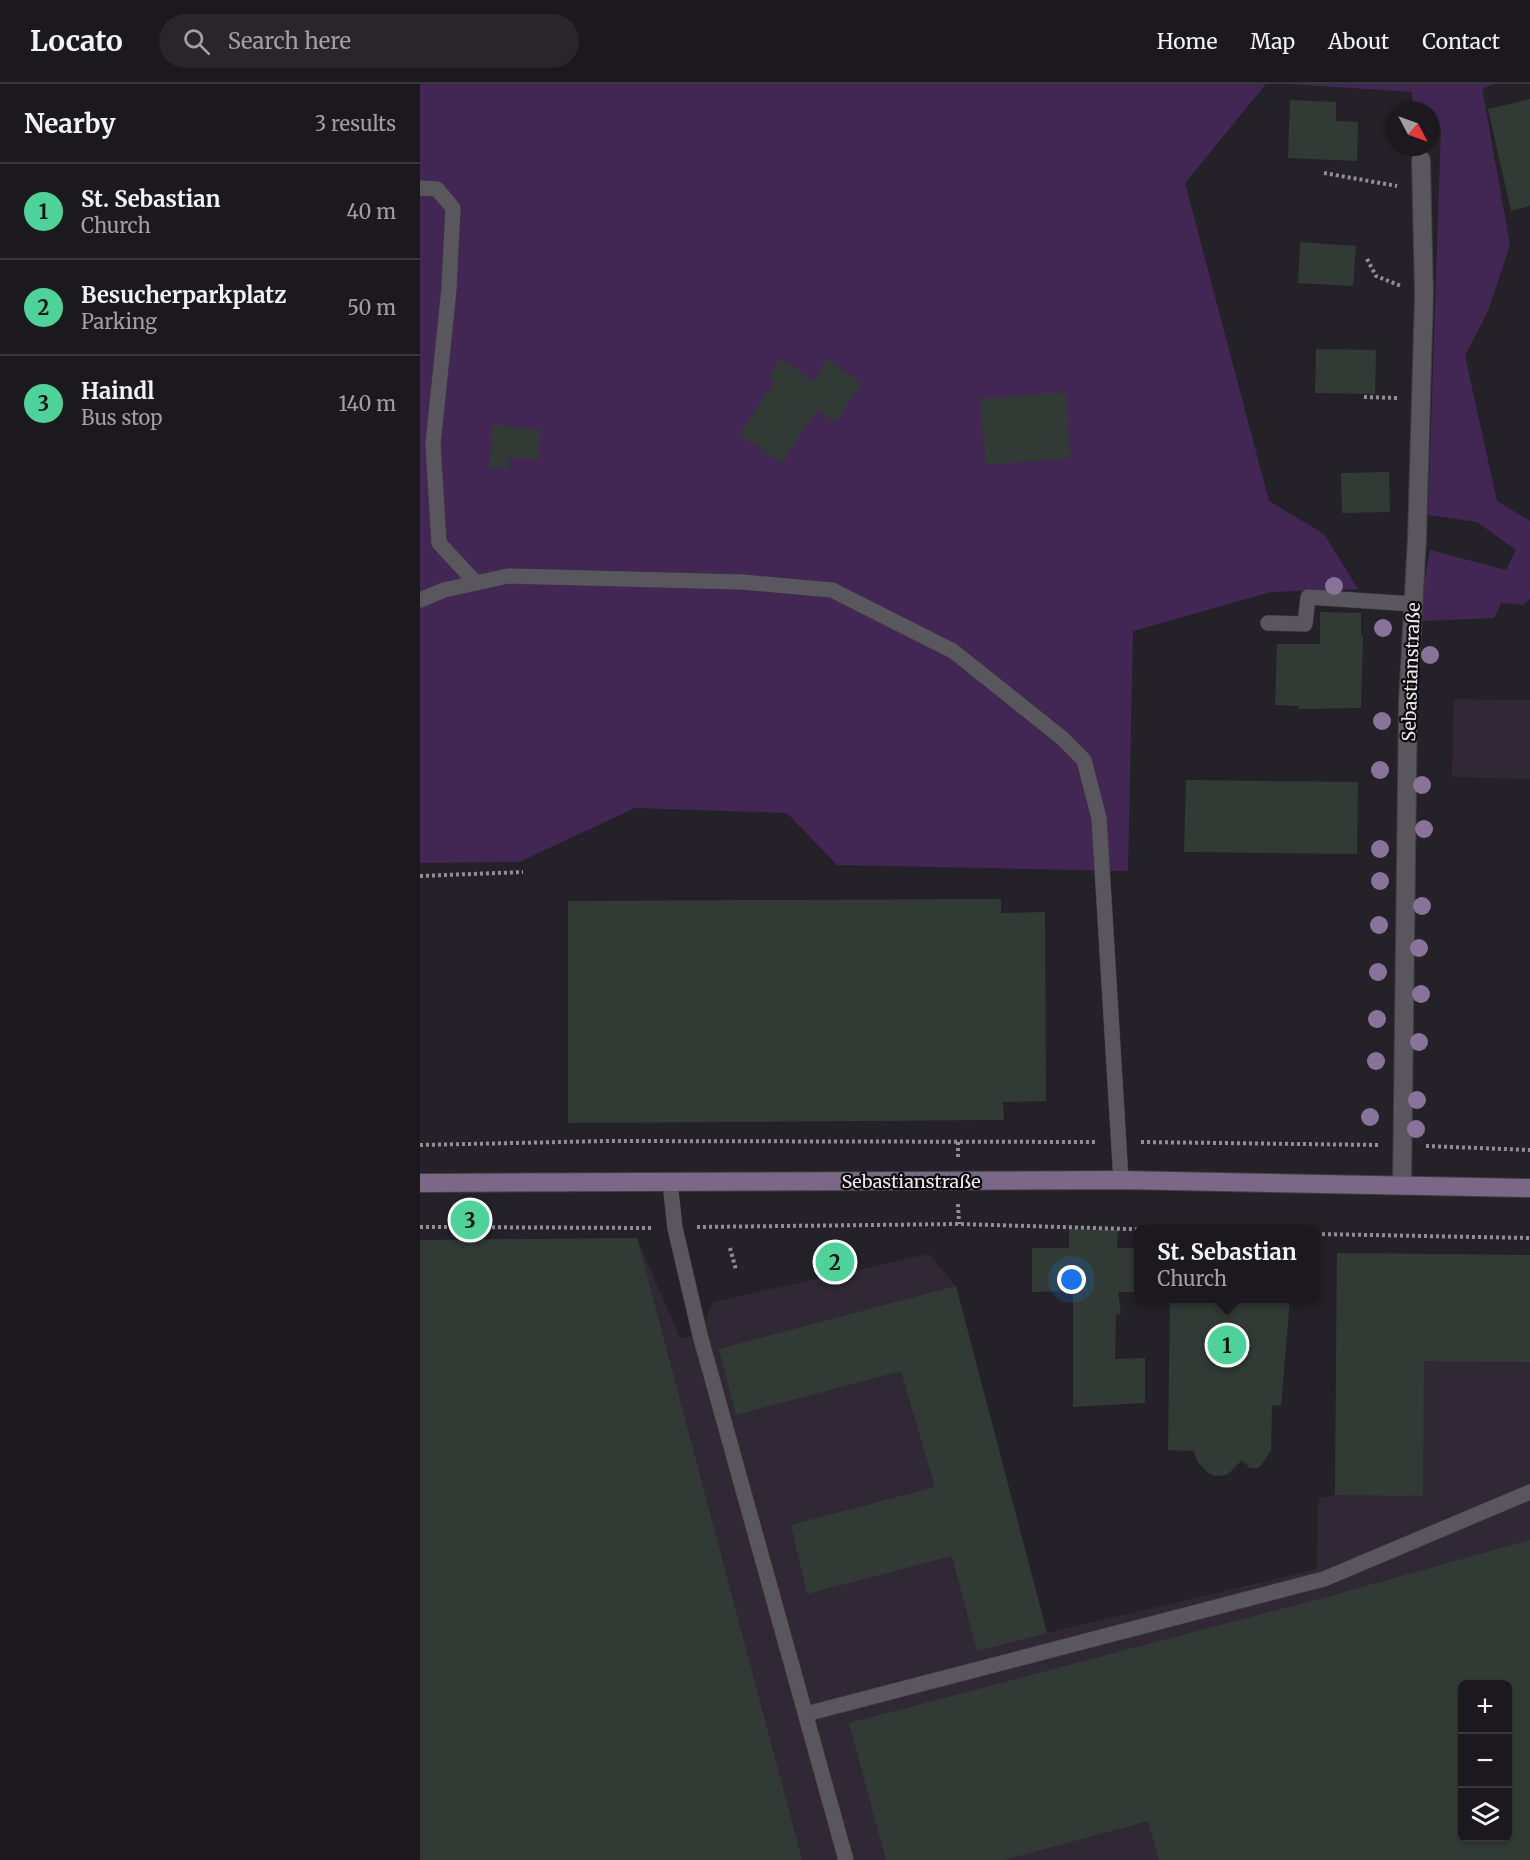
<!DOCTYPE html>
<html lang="en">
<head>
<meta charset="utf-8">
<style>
	:root { --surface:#1c191e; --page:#29262b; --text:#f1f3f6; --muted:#a0a0a4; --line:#3a383c; --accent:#4dd39a }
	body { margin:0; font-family:Merriweather,serif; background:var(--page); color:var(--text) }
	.controls { position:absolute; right:18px; bottom:18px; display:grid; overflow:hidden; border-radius:9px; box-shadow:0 2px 4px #0004 }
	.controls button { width:54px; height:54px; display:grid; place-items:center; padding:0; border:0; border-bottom:2px solid var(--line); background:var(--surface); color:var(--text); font:30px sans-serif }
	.compass { position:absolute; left:966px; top:18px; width:54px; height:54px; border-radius:50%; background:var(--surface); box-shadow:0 2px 4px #0004; rotate:131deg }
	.you { position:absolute; left:652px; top:1196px; width:21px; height:21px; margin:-15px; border:4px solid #fff; border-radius:50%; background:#1a73e8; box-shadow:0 0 0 9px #1a73e833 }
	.badge { display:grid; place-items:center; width:39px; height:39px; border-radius:50%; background:var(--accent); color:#111; font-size:20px; font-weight:700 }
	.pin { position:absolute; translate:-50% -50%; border:3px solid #fff; box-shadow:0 2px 6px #0006 }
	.popup { position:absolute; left:714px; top:1141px; width:186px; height:78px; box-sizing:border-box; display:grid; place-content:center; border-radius:9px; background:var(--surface); filter:drop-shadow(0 2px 4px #0005); font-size:20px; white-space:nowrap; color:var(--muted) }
	.popup b { font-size:22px; color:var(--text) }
	.popup::after { content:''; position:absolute; left:50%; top:100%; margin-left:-12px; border:12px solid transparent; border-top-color:var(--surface) }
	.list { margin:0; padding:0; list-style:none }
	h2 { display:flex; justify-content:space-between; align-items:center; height:78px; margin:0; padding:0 24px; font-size:26px }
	h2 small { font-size:20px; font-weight:400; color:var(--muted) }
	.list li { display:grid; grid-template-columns:39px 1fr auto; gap:18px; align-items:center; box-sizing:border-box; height:96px; padding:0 24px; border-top:2px solid var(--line) }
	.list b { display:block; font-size:22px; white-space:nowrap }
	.list p { margin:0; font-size:20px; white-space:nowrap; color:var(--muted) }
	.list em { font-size:20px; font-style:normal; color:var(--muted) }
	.icon { flex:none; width:33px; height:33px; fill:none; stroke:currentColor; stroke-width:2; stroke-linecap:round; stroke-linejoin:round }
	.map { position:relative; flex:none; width:1110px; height:1776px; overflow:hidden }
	header { display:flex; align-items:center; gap:36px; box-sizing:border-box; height:84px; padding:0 30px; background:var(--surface); border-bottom:2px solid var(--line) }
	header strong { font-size:28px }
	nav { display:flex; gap:33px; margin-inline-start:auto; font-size:21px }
	.search { width:420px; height:54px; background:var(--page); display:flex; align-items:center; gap:15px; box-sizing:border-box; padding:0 21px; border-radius:33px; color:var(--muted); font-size:22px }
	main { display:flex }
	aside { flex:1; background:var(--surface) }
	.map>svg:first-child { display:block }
	.built { fill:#302935; fill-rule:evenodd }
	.green { fill:#422754 }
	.building { fill:#323a36; fill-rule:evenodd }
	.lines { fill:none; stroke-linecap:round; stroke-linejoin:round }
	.lane-casing { stroke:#3f3c42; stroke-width:16 }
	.street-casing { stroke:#3f3c42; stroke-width:20 }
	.secondary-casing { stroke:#3f3c42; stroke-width:20 }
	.path { stroke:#928e94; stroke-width:4; stroke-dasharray:3 3; stroke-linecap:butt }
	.lane { stroke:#5a565d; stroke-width:15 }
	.street { stroke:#5a565d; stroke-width:18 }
	.secondary { stroke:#7a6886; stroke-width:18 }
	.tree { fill:#8a7399 }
	.labels { text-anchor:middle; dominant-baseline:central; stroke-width:4.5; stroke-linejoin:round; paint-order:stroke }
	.street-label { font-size:18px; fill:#edeaef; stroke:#0d0b0e }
</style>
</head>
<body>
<header>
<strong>Locato</strong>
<div class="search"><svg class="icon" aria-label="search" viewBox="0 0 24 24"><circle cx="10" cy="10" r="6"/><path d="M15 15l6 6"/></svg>Search here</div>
<nav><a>Home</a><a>Map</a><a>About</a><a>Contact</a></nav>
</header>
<main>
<aside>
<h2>Nearby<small>3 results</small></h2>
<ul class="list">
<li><span class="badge">1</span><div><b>St. Sebastian</b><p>Church</p></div><em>40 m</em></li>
<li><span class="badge">2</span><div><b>Besucherparkplatz</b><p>Parking</p></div><em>50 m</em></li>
<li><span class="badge">3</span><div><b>Haindl</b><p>Bus stop</p></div><em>140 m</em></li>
</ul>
</aside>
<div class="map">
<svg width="1110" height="1776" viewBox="0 0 1110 1776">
	<rect width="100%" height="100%" fill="#252128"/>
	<g class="built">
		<polygon points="1034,615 1110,616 1110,695 1032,693"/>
		<path d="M217,1154L260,1254L280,1251L293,1218L509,1170L536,1202L627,1549L897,1485L898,1414L915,1411L917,1169L1110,1171V1776H0V1156ZM1042,1600H1088V1754H1042Z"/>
	</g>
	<g class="green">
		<polygon points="0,0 846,0 765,99 849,417 904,450 938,505 851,508 713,547 708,787 417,781 367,729 215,724 99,778 0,779"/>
		<polygon points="869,0 1075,0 1062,4 1090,161 1068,227 1045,272 1077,417 1110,437 1110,515 1103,521 1081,519 1074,534 1002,537 1002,509 1010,466 1086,486 1096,466 1057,438 1008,431 1021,45 1011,48 1011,27 993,27 992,8"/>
	</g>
	<g class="building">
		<polygon points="1110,15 1110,122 1091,127 1068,25"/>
		<polygon points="870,16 916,18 916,37 938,38 937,77 868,74"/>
		<polygon points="880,158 936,162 933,202 878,199"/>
		<polygon points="896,265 956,266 955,310 895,309"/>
		<polygon points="361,275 393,297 407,275 442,299 415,339 397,326 362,379 319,350 355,297 349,293"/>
		<polygon points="646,308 651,374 566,381 560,315"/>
		<polygon points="73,341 121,346 118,376 90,373 88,385 69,383"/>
		<polygon points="969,388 970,428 922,429 921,389"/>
		<polygon points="900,528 941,529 941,552 943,552 941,624 879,625 879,622 855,621 857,560 900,560"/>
		<polygon points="766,696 938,698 937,770 764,768"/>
		<polygon points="581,815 581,829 625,828 626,1017 583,1018 584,1036 148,1039 148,817"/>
		<polygon points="649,1145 698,1146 697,1164 718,1164 718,1208 698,1208 701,1230 696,1231 695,1275 725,1274 725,1319 653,1323 653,1207 612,1208 612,1164 649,1164"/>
		<polygon points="217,1154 382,1776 0,1776 0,1156"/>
		<polygon points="917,1169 1110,1171 1110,1278 1004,1277 1003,1412 915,1411"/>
		<polygon points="536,1202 627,1549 557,1567 532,1472 387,1510 371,1441 515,1403 481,1287 316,1331 299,1265"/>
		<polygon points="750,1214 870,1214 861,1322 852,1321 851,1367 839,1384 830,1384 822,1376 807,1391 794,1392 786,1387 777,1377 774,1367 748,1366"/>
		<path d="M1110,1456V1776H739L728,1737L584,1776H466L429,1639L914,1511ZM1042,1600H1088V1754H1042Z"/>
	</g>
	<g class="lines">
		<g class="lane-casing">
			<g id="lane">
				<polyline points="0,104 17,105 33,124 29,205 13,360 19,459 56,499"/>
				<polyline points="0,516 24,506 88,492 322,498 412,506 533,567 642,654 664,676 679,734 701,1096"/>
				<polyline points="848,539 885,540 888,513 993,520"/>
				<polyline points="250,1098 255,1144 280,1251 426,1776"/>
				<polyline points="386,1630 904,1495 1110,1408"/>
			</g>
		</g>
		<g class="street-casing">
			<polyline id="street" points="982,1101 988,618 997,454 1004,211 1001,76"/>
		</g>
		<g class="secondary-casing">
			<polyline id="secondary" points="0,1099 701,1096 1110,1104"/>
		</g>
		<g class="path">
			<polyline points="904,89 977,102"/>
			<polyline points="947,175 956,192 981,202"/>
			<polyline points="944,313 977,314"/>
			<polyline points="0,792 103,788"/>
			<polyline points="721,1058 959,1061"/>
			<polyline points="0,1061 188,1057 677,1058"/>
			<polyline points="1006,1062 1110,1066"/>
			<polyline points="538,1073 538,1058"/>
			<polyline points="538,1120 539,1140"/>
			<polyline points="0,1143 233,1144"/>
			<polyline points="277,1143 539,1140 742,1146"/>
			<polyline points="896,1150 1110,1154"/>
			<polyline points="310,1164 316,1186"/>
		</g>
		<use href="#lane" class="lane"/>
		<use href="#street" class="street"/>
		<use href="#secondary" class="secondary"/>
	</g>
	<g class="tree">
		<circle cx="914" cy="502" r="9"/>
		<circle cx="963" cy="544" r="9"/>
		<circle cx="1010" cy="571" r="9"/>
		<circle cx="962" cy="637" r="9"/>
		<circle cx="960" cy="686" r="9"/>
		<circle cx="1002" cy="701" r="9"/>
		<circle cx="1004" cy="745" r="9"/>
		<circle cx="960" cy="765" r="9"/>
		<circle cx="960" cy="797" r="9"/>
		<circle cx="1002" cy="822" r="9"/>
		<circle cx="959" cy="841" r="9"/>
		<circle cx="999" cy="864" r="9"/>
		<circle cx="958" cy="888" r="9"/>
		<circle cx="1001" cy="910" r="9"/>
		<circle cx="957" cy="935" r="9"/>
		<circle cx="999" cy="958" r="9"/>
		<circle cx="956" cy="977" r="9"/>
		<circle cx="997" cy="1016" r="9"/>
		<circle cx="950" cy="1033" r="9"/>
		<circle cx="996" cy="1045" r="9"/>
	</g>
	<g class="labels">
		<g class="street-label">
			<text transform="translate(991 588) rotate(-88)">Sebastianstraße</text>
			<text x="491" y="1097">Sebastianstraße</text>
		</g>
	</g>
</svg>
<div class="controls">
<button>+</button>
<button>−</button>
<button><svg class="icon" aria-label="layers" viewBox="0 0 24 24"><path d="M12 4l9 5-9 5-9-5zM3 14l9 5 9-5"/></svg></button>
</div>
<svg class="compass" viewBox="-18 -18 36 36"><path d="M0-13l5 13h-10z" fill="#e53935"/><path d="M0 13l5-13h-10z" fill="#a0a0a4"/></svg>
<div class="you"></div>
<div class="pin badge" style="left:807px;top:1261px">1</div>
<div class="popup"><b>St. Sebastian</b>Church</div>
<div class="pin badge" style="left:415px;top:1178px">2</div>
<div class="pin badge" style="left:50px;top:1136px">3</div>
</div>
</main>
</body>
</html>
